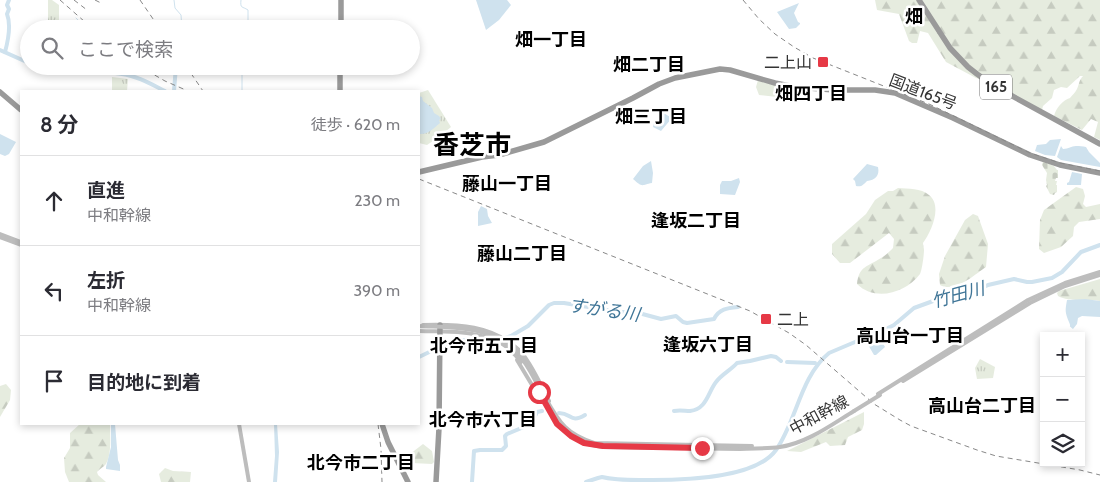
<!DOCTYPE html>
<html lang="ja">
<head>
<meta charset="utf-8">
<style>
	:root { --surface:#fff; --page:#f7f7f7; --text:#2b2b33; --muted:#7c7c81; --line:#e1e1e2 }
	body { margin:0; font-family:Cabin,"Noto Sans JP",sans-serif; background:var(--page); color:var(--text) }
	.controls { position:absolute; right:15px; bottom:15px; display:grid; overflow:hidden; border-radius:0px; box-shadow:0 2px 8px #0003 }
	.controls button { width:45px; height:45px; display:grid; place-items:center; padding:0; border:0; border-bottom:1px solid var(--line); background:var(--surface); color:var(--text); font:25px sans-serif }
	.stop { position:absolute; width:15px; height:15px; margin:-11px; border:4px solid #e63946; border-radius:50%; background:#fff }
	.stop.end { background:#e63946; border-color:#fff; box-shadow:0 1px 5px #0008 }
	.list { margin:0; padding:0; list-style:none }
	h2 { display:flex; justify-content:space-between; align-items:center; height:65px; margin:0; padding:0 20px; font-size:21px }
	h2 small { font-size:16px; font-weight:400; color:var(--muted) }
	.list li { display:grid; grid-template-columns:32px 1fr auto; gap:15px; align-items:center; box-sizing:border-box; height:90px; padding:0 20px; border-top:1px solid var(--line) }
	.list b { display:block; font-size:19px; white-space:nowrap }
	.list p { margin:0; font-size:16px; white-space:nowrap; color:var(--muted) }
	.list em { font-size:16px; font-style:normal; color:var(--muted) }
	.icon { flex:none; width:28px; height:28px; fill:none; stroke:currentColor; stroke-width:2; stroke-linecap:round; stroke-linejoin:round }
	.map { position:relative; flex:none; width:1100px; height:482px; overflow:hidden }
	.search { position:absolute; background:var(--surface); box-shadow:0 2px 8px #0003; left:20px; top:20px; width:400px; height:55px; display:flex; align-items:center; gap:12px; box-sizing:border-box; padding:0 18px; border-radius:28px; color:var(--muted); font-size:19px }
	.panel { position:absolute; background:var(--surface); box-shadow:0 2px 8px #0003; left:20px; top:90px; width:400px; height:335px; border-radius:0px }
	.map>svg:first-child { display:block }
	.grass { fill:url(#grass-tufts) }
	.forest { fill:url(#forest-firs) }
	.cemetery { fill:url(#cemetery-stones) }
	.garden { fill:#e6ecdf }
	.water { fill:#cfe2ee }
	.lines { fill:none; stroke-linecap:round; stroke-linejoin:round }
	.stream { stroke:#cfe2ee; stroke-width:1 }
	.river { stroke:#cfe2ee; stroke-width:4 }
	.secondary { stroke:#bdbdbd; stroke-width:4 }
	.highway { stroke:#9a9a9a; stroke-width:5.5 }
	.rail { stroke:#888; stroke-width:1; stroke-dasharray:5 4; stroke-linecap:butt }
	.secondary-bridge { stroke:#bdbdbd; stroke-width:4 }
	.route { stroke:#e63946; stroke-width:6 }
	.poi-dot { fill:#e63946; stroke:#fff; stroke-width:2 }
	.labels { text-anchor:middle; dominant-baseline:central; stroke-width:5; stroke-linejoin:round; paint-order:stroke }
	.shield { fill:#fff; stroke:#707070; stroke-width:1 }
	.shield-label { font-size:15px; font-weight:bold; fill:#333 }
	.poi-label { font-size:16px; fill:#333; stroke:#fff; text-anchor:end }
	.street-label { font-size:16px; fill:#333; stroke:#fff }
	.neighbourhood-label { font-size:18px; font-weight:bold; fill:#000; stroke:#fff }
	.water-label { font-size:18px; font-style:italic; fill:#3f7597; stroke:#fff }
	.town-label { font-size:26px; font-weight:bold; fill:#000; stroke:#fff }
</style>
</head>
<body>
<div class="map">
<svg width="1100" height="482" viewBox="0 0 1100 482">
	<defs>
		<pattern id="grass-tufts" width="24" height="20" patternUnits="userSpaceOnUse" patternTransform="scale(1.25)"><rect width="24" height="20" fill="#e6ecdf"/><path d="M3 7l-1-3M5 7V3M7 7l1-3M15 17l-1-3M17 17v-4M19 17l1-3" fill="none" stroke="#c6cbc0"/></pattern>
		<pattern id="forest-firs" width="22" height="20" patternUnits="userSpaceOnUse" patternTransform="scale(1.25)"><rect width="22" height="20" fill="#e6ecdf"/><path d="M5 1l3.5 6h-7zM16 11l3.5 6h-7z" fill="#c6cbc0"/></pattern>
		<pattern id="cemetery-stones" width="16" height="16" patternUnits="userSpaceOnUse" patternTransform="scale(1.25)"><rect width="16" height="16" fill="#e6ecdf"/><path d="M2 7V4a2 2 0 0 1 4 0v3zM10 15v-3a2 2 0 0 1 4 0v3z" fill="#c6cbc0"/></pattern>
	</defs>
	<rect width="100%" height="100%" fill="#fff"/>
	<g class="grass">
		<polygon points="48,0 52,0 59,5 59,23 48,23"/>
		<polygon points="112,77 128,79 127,91 112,91"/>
		<polygon points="428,90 451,127 439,137 427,145 419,143 419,93"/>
		<polygon points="980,359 995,367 993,378 977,379 975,368"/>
	</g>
	<g class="forest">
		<path d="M875,0H1100V140L1094,137L1098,122L1091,119L1082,130L1054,116C1056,108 1063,100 1070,98C1072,95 1075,93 1077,89C1079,85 1079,80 1083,76H1080L1067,88L1061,87L1054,90L1052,98L1043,106L1042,110L991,83L976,78L946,62L928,33L920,31L917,43H912L909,41L899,14L877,10Z"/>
		<polygon points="1076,187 1083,189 1085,196 1083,204 1086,207 1100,204 1100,219 1079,222 1074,227 1073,236 1061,247 1044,253 1039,249 1040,220 1044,210"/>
		<path d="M898,188C908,189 921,188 929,195C943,206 931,232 923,243C923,245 924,248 924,250C924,255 922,270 920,274C906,293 875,302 857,284C859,266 867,267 881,258C885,256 889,252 893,248L894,239L889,233L850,263H840L832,254V244L866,214L875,200L888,191H893Z"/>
		<path d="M973,214L978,216L988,244L986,267C974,275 955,293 940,285L939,274L945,256L965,220Z"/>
		<path d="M1100,279V301C1086,298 1071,303 1058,296L1057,293L1059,291Z"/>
		<polygon points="6,384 11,390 10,400 0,417 0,386"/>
		<polygon points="864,412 864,424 862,430 848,437 845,445 830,446 826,442 801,452 787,451"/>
		<path d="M80,424H110C110,435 112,454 106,464C104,467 99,469 97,472L98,475L106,482H69L65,472L64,458L70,448V433Z"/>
		<polygon points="423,444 432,451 434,462 432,464 412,463 410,460 410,454"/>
		<polygon points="165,468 173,471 191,472 190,482 161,482 159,474"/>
	</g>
	<polygon class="cemetery" points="1043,161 1054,166 1057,170 1058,170 1058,178 1056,178 1055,181 1057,181 1056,185 1057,185 1057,192 1055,193 1054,195 1050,194 1046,186 1047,185 1046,180 1047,173 1042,165"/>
	<polygon class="garden" points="758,80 789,88 789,93 785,98 759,95 756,87"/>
	<g class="water">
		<polygon points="476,0 507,0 511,5 499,20 486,30"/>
		<polygon points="799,3 794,13 798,22 800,23 800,24 796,28 789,29 777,12"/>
		<path d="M419,96L422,97L423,101L432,108L434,113L439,116L441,119L439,120L440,123C434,128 428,135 419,134Z"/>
		<polygon points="660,111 672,118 661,131 653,127 654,123 659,118"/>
		<polygon points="0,134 16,142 9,154 5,156 0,154"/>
		<polygon points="1061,139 1055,156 1045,155 1035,151 1037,145 1046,144 1050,140"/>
		<path d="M1061,146L1063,149C1069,149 1071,146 1076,146C1079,146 1083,146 1086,147L1089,152L1100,163V167L1061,160L1057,157Z"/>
		<path d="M651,161L653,173L652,183C641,185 643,188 633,179L643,166Z"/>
		<path d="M867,164L878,167C880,176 875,180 867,181C863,185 862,187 856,186L855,181L853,179Z"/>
		<polygon points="1072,172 1082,174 1081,185 1067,185 1067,183 1069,182"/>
		<polygon points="739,178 740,182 735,195 720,194 720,185 722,181 731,181"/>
		<polygon points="481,206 487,209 488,216 492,223 478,226 478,212"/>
		<path d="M1085,299L1100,301V317L1082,316L1078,318L1077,324L1073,329C1067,324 1072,329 1069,322C1065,312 1065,311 1067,300Z"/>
		<polygon points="880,338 885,347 876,355 874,355 867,343"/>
		<polygon points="111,424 115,424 118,460 120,465 120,471 106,469 106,467 111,447"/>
		<polygon points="274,424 277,424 279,452 277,482 273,482 275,456"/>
	</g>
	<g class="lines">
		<g class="stream">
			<polyline points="174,0 175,8 181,15 182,29"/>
			<path d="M241,0C240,9 242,6 248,10V29"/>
			<polyline points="76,18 87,29"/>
			<polyline points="133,66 137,70"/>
			<polyline points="242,66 242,91"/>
		</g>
		<g class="river">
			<polyline points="0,50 29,63"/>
			<path d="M5,52C8,41 11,24 7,14L9,9L7,5L9,0"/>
			<path d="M37,66C65,75 94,69 122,74C137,76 151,84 165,91"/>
			<polyline points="174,91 176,66"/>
			<path d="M502,339L511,336L528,326L549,305L554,303H564L619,312H635L661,319L676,316L683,322L687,323L714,319C719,309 727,308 738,307"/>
			<polyline points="419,357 450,342 465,340 495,339"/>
			<polyline points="787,362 815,363"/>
			<path d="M674,411C680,410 685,411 690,411C707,409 708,392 716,382C722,374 731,370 737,363L750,361L771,356L776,357L781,361"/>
			<path d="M559,413C572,413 570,424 585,415"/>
			<polyline points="472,482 474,451 480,450 502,450 506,446 505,436 507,434 531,424 537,412 542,411"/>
			<path d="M586,482L598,478L602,477C618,481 636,480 652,480C684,480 755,479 776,450C797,420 800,377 829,353L888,328L894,325L914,308L955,293L968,294L975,292L982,288L988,285L1014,279L1027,282H1032L1052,278L1062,272L1081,252L1100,245"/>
		</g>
		<g class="secondary">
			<polyline points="0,234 21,242"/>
			<polyline points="0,237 21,245"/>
			<path d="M423,325C458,324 492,325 519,350C531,362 541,386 549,401"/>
			<path d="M419,331C442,332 466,330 488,338"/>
			<polyline points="517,360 538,395"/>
			<polyline points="903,381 1030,303 1065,286 1100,275"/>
			<path d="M539,392C555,422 565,443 603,447L740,449C753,448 767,449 780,447C807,443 831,425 854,411"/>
			<polyline points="878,394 1028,300 1065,283 1100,272"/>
			<path d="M546,399C560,424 567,434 594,443L752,446"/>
			<polyline points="239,424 249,482"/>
		</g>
		<g class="highway">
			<polyline points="919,0 950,48 968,67 977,74 994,86 1100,144"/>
			<polyline points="341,29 341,0"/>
			<polyline points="340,91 340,66"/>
			<polyline points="0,92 21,110"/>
			<polyline points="419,172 482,157 499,155 544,142 633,98 659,84 675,78 720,69 730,70 775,83 795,87 834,90 875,90 895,93 953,118 1030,155 1060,165 1100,173"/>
			<polyline points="382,424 388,442 408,482"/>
			<polyline points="436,482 439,428 440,325"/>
		</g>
		<g class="rail">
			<polyline points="60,0 93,29"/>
			<polyline points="74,0 87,10"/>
			<polyline points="95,0 101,3"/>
			<polyline points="140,0 160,29"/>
			<polyline points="743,0 759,19 775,34 794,47 813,58 929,104 1030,153 1060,163 1100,171"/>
			<polyline points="139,66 165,81 188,91"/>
			<polyline points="186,66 203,91"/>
			<polyline points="419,179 750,311 789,333 806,345 874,404 900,420 911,426 977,450 996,456 1080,470 1100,475"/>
			<polyline points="378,424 381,449 382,482"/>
		</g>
		<g class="secondary-bridge">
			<path d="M419,326C454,328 493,325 519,355C528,365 534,379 541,391"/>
			<path d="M485,335C500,340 512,350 521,362"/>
			<polyline points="854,411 880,395"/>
		</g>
	</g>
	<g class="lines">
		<polyline class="route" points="539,392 557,424 571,436 584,443 603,446 702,448"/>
	</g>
	<g class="poi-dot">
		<rect x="817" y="56" width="12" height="12" rx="2.5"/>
		<rect x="760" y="313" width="12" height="12" rx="2.5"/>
	</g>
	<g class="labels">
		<rect class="shield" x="980" y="74.5" width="32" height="25" rx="4"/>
		<g class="shield-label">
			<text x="996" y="87">165</text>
		</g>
		<g class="poi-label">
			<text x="812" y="62">二上山</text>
			<text x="777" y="319" text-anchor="start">二上</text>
		</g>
		<g class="street-label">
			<text transform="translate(923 92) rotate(21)">国道165号</text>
			<text transform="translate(819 415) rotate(-28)">中和幹線</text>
		</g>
		<g class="neighbourhood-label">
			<text x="914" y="17">畑</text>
			<text x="551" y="40">畑一丁目</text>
			<text x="649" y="65">畑二丁目</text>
			<text x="811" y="94">畑四丁目</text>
			<text x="651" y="117">畑三丁目</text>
			<text x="507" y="184">藤山一丁目</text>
			<text x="696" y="221">逢坂二丁目</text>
			<text x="522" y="254">藤山二丁目</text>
			<text x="910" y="336">高山台一丁目</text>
			<text x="708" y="345">逢坂六丁目</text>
			<text x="484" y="346">北今市五丁目</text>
			<text x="982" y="406">高山台二丁目</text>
			<text x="483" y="420">北今市六丁目</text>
			<text x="361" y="463">北今市二丁目</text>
		</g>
		<g class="water-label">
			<text transform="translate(958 295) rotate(-15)">竹田川</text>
			<text transform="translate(604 310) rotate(8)">すがる川</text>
		</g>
		<g class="town-label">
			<text x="472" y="145">香芝市</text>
		</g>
	</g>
</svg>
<div class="controls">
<button>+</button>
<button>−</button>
<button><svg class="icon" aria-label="layers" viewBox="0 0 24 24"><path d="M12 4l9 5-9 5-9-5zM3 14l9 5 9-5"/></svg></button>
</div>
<div class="stop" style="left:539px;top:392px"></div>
<div class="stop end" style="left:702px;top:448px"></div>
<div class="search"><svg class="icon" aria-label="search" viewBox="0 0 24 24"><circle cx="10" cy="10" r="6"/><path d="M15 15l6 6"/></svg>ここで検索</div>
<section class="panel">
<h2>8 分<small>徒歩 · 620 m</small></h2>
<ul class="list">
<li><svg class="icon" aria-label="ahead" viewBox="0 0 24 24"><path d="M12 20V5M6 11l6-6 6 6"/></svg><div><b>直進</b><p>中和幹線</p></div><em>230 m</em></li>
<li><svg class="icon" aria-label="left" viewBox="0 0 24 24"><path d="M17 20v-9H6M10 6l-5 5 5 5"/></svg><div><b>左折</b><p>中和幹線</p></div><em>390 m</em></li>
<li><svg class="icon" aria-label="arrive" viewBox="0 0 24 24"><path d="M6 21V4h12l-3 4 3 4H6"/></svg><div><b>目的地に到着</b></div></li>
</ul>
</section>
</div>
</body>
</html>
